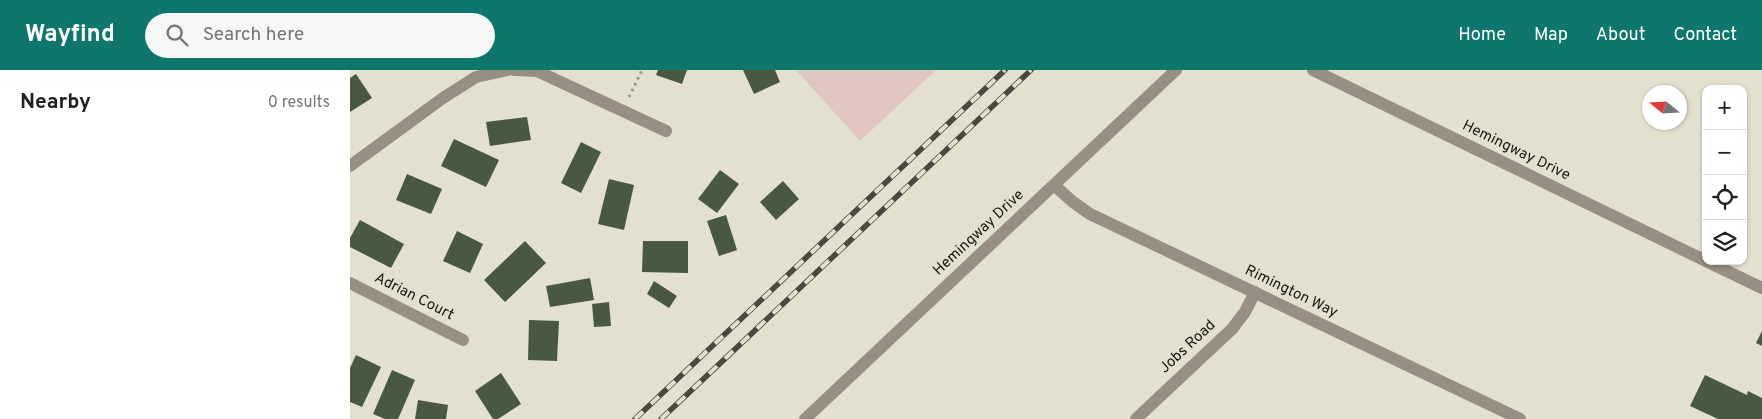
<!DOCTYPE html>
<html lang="en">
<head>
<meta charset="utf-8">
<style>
	:root { --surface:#fff; --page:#f6f6f6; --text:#202124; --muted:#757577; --line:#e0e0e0; --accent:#0f766e }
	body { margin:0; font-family:Overpass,sans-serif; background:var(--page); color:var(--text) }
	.controls { position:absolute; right:15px; top:15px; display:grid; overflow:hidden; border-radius:10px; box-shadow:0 1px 4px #0004 }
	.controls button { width:45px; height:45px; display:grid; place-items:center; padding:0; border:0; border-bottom:1px solid var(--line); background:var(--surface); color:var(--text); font:25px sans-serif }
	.compass { position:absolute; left:1292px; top:15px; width:45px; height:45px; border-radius:50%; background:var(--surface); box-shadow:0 1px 4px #0004; rotate:288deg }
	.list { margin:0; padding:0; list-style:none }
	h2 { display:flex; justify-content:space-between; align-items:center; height:65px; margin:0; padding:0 20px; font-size:21px }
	h2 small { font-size:16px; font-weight:400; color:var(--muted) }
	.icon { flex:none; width:28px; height:28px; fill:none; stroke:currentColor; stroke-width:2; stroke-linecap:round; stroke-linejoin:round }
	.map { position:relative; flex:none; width:1412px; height:349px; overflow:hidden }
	header { display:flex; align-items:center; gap:30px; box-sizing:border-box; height:70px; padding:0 25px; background:var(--accent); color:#fff }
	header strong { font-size:24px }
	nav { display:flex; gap:28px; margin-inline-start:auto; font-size:18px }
	.search { width:350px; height:45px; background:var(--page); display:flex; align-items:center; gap:12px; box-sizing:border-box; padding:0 18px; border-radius:28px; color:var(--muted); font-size:19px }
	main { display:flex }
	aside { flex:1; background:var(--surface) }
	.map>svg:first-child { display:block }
	.green { fill:#e0c6be }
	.building { fill:#49593f }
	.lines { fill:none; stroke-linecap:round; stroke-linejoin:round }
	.path { stroke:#979687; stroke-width:3; stroke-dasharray:2.5 4; stroke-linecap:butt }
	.minor { stroke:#988e82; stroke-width:12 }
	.rail-casing { stroke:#49493f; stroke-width:5.5 }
	.rail { stroke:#e3e1ce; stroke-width:4; stroke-dasharray:11; stroke-linecap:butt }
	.labels { text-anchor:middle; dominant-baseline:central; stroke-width:5; stroke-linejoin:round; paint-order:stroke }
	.street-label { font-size:15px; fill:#16160f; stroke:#e3e1ce }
</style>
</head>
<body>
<header>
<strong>Wayfind</strong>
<div class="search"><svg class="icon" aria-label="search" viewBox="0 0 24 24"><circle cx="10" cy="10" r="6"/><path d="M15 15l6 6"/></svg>Search here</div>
<nav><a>Home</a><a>Map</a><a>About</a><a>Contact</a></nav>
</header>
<main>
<aside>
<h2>Nearby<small>0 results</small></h2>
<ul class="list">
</ul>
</aside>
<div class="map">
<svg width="1412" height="349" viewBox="0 0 1412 349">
	<rect width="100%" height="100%" fill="#e3e1ce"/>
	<polygon class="green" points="446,0 586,0 510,71"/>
	<g class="building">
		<polygon points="308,0 337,0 332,14 306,5"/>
		<polygon points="393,0 425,0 430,12 404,24"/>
		<polygon points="6,4 22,28 0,42 0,8"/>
		<polygon points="177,47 181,70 140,76 136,52"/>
		<polygon points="104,69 149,90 136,117 91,96"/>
		<polygon points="231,72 251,82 231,123 211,113"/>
		<polygon points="370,100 389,114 367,143 348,129"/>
		<polygon points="57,104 92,119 81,144 46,130"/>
		<polygon points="259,109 284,115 274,160 248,154"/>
		<polygon points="433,111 449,129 426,150 410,132"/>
		<polygon points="376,145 387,180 369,186 357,151"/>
		<polygon points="10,150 54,174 41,198 0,177 0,168"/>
		<polygon points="107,161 133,174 120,203 93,191"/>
		<polygon points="175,171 196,193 155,232 134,210"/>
		<polygon points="293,171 338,171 338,203 292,202"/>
		<polygon points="240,208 244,230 200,237 196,216"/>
		<polygon points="304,211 327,226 319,238 297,224"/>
		<polygon points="259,232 261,256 244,257 242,234"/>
		<polygon points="179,250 209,251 207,291 178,290"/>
		<polygon points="1412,261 1412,276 1406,273"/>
		<polygon points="6,285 31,297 12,337 0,332 0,298"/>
		<polygon points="42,300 65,310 48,349 35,349 23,344"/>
		<polygon points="151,303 171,334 148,349 143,349 125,321"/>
		<polygon points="1355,305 1397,325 1398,321 1412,328 1412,349 1368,349 1340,336"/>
		<polygon points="68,330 98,335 96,349 65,349"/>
	</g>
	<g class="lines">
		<polyline class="path" points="279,27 292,0"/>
		<g class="minor">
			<polyline points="164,0 187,1 316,61"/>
			<polyline points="963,0 1356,191"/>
			<polyline points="0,96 93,28 126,7 158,0"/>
			<polyline points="704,115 723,132 740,144 1170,349"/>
			<polyline points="1356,191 1412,218"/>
			<polyline points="0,213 113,270"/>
			<polyline points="455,349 826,0"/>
			<polyline points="786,349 882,259 895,242 905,222"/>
		</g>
		<g class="rail-casing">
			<g id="rail">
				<polyline points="285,349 655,0"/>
				<polyline points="311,349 681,0"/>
			</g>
		</g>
		<use href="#rail" class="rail"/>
	</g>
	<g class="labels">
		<g class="street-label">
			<text transform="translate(1166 81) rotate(26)">Hemingway Drive</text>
			<text transform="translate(629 163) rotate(-43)">Hemingway Drive</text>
			<text transform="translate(941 222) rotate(26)">Rimington Way</text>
			<text transform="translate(64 227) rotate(27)">Adrian Court</text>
			<text transform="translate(838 277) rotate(-43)">Jobs Road</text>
		</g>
	</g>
</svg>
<div class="controls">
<button>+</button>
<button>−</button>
<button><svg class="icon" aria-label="locate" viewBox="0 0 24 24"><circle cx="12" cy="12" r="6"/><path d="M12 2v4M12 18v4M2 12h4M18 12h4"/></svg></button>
<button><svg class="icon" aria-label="layers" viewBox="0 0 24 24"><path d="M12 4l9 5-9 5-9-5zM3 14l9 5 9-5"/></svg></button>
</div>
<svg class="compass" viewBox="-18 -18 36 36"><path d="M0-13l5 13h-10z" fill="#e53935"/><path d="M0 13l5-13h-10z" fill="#757577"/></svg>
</div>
</main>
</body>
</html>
